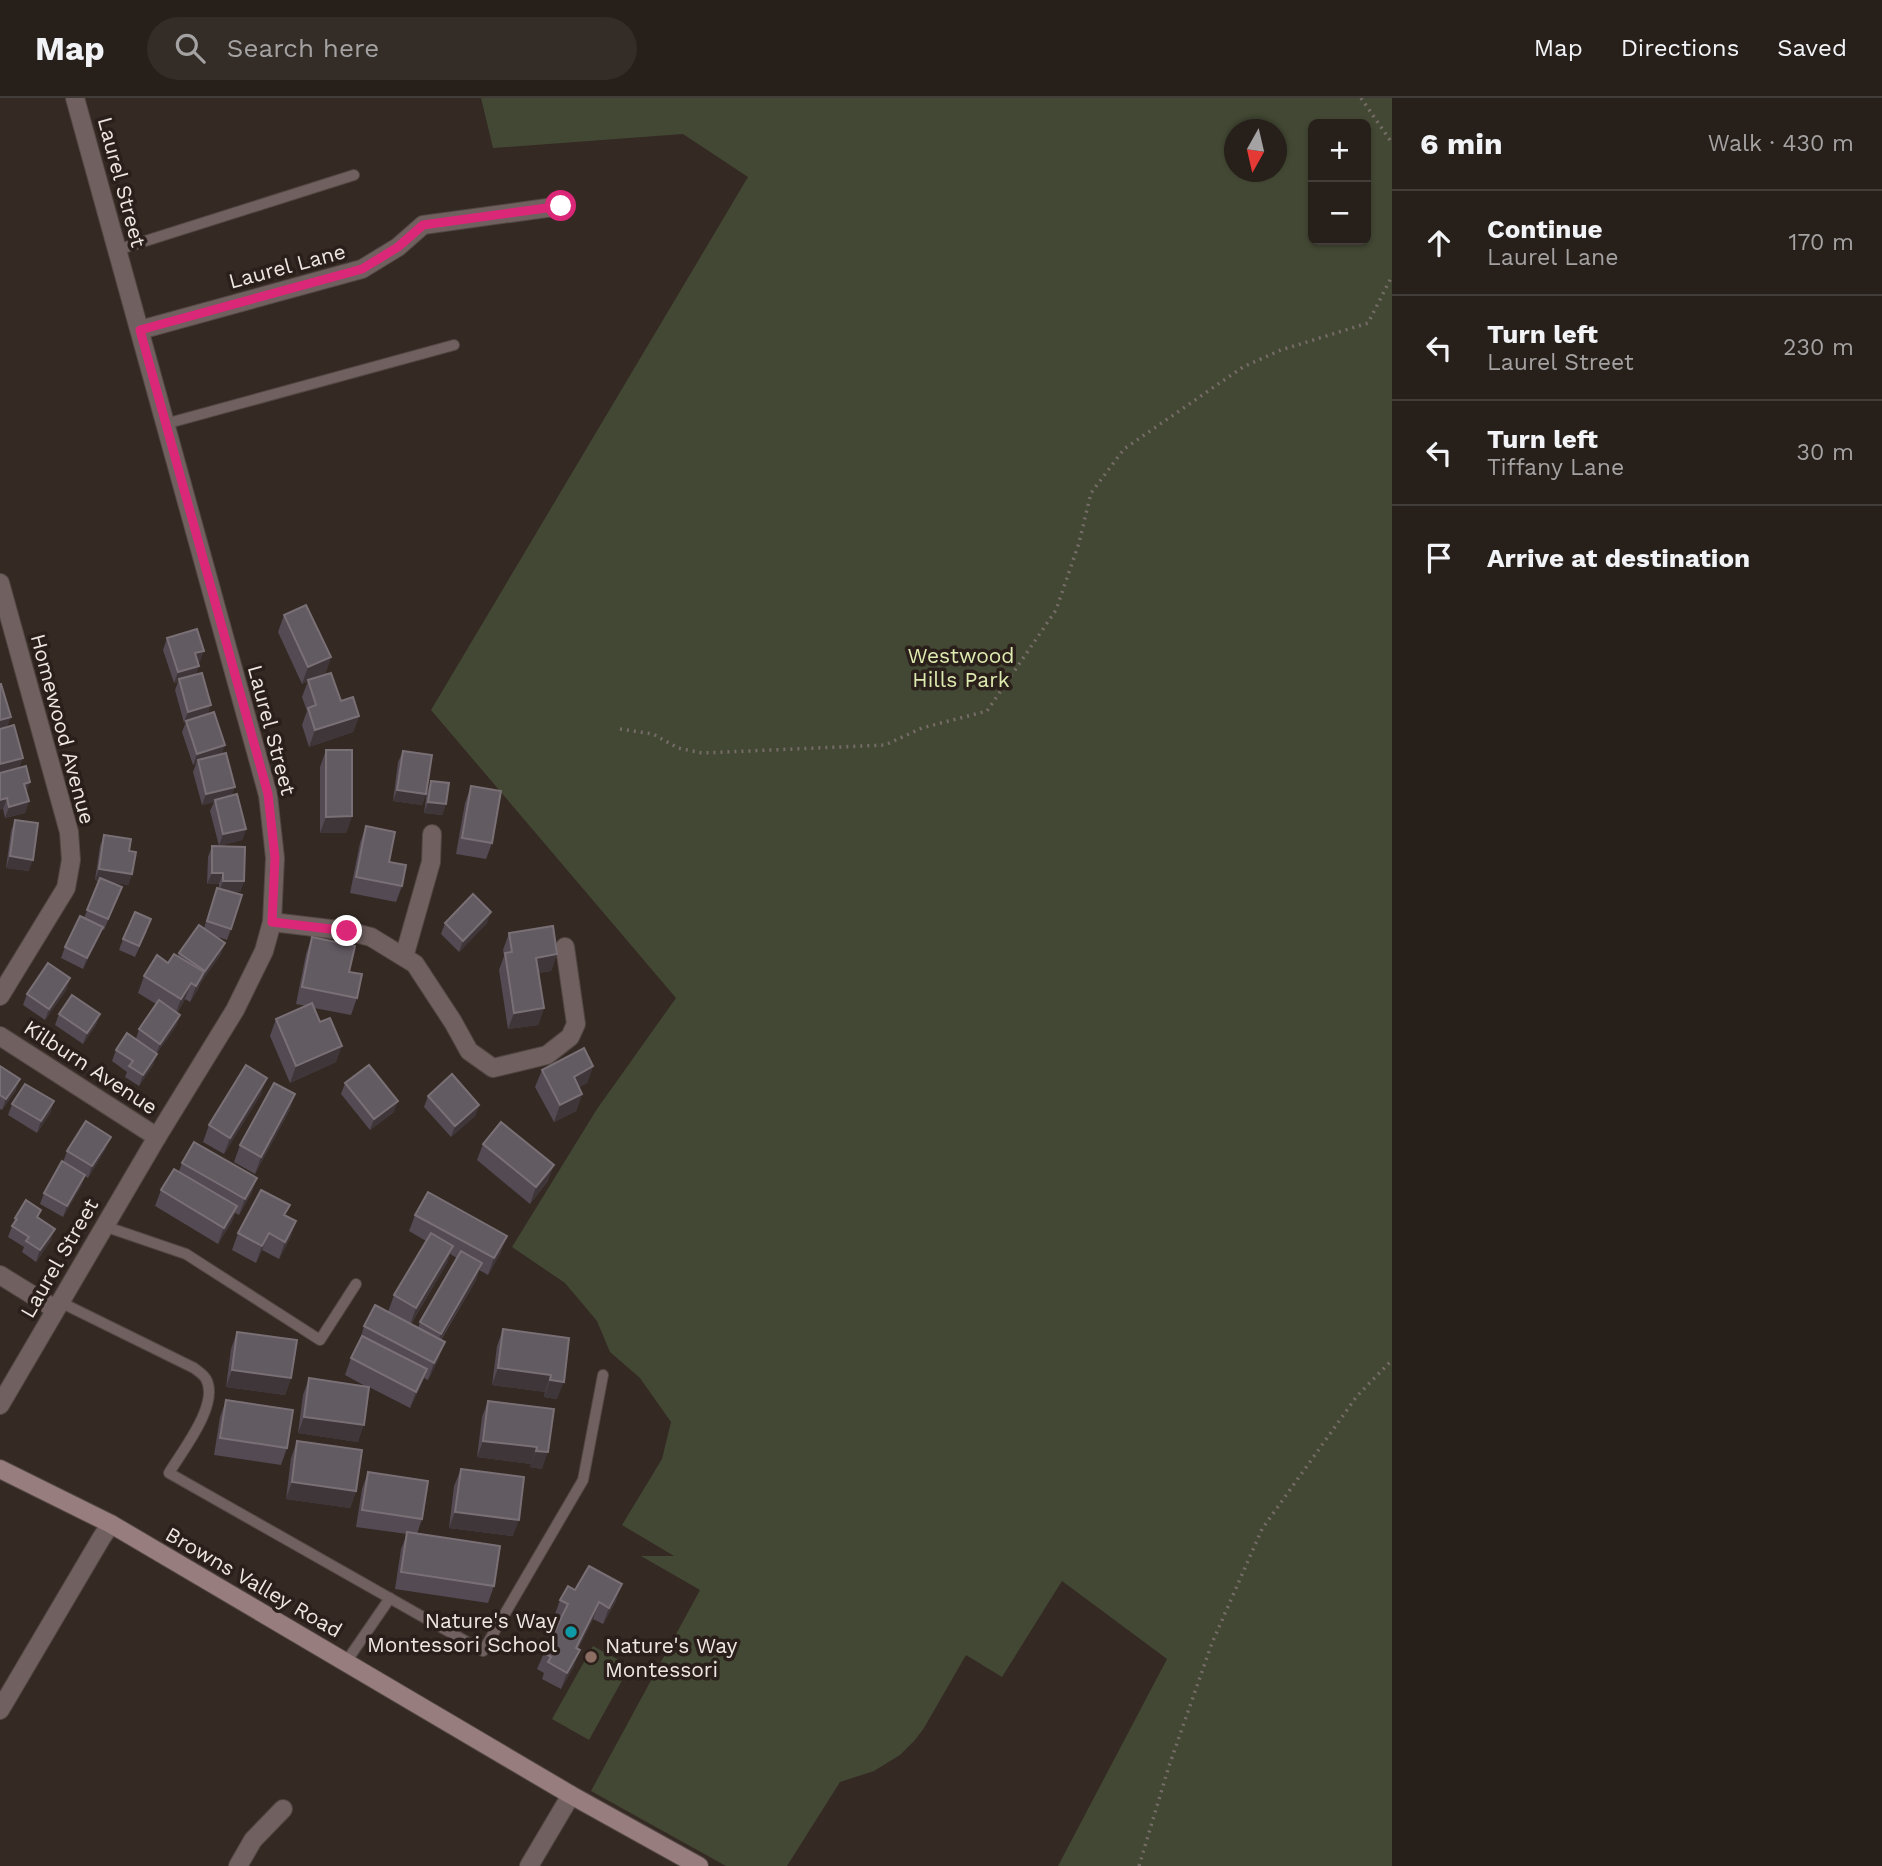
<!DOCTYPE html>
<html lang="en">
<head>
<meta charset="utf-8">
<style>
	:root { --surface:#271f1a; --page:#332c27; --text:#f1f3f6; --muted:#a4a2a2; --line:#433d39 }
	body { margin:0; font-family:"Work Sans",sans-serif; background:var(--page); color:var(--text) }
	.controls { position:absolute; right:21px; top:21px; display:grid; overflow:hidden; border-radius:10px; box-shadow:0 2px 5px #0004 }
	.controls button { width:63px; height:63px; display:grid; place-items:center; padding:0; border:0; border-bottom:2px solid var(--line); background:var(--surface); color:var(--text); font:35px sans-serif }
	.compass { position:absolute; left:1224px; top:21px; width:63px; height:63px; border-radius:50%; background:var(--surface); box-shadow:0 2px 5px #0004; rotate:188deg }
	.stop { position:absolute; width:21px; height:21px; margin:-16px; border:5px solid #db2777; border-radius:50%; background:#fff }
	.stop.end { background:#db2777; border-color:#fff; box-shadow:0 2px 7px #0008 }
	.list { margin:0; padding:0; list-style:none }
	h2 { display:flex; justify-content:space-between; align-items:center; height:91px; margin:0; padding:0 28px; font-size:30px }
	h2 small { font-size:23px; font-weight:400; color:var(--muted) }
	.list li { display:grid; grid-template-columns:46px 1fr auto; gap:21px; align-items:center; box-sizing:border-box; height:105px; padding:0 28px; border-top:2px solid var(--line) }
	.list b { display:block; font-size:26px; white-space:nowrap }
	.list p { margin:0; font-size:23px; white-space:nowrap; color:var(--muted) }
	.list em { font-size:23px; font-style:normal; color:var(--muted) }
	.icon { flex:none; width:38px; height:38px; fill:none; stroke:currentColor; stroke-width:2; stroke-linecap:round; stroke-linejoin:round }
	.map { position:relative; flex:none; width:1392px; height:1768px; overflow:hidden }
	header { display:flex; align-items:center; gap:42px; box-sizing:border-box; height:98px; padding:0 35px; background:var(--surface); border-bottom:2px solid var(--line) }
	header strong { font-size:33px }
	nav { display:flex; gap:38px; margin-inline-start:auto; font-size:24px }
	.search { width:490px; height:63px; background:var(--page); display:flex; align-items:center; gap:18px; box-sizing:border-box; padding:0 24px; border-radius:38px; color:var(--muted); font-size:26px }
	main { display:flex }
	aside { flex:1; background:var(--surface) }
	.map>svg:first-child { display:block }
	.green { fill:#434834; fill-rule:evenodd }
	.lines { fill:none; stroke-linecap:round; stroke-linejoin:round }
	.service-casing { stroke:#524742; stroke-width:12 }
	.minor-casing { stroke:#524742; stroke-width:20 }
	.secondary-casing { stroke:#524742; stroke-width:20 }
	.path { stroke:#766c67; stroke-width:3.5; stroke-dasharray:2 5; stroke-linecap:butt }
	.service { stroke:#706060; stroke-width:10 }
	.minor { stroke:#706060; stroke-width:18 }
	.secondary { stroke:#977d7e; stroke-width:18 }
	.wall { fill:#534a53; fill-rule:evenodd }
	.shaded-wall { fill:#3f3639 }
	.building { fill:#635b62; stroke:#797076; stroke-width:2 }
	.route { stroke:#db2777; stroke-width:9 }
	.culture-dot { fill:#0f9aa8; stroke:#2a1f1a; stroke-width:2.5 }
	.education-dot { fill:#8d6e63; stroke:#2a1f1a; stroke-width:2.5 }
	.labels { text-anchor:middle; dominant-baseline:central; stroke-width:7; stroke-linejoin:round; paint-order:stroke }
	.street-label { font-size:21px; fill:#eee6e2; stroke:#2a1f1a }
	.park-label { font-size:21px; fill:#deebb0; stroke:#2a1f1a }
	.poi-label { font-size:21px; fill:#eee6e2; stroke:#2a1f1a; text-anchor:end }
</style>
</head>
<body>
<header>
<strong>Map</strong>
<div class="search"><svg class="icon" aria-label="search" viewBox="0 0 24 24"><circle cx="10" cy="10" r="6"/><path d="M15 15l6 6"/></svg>Search here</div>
<nav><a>Map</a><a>Directions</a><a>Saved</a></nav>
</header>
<main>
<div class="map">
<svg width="1392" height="1768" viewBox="0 0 1392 1768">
	<rect width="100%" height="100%" fill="#342923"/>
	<g class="green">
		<path d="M481,0H1392V1768H1058L1167,1561L1062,1483L1002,1579L966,1557L924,1630L915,1642L900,1657L874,1673L840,1684L787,1768H726L591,1693L700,1492L641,1458H674L622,1427L662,1361L671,1324L640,1280L610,1254L597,1223L565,1185L512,1149L597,1011L676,900L431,612L748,79L683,36L493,50ZM1313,26H1366V142H1313ZM1234,32H1276V74H1234Z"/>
		<polygon points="593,1548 630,1568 589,1642 552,1621"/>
	</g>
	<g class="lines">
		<g class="service-casing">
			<g id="service">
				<polyline points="117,152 354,77"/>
				<polyline points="165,326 454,247"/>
				<polyline points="104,1128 186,1156 320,1242 356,1186"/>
				<path d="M60,1204L194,1270C198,1273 204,1277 206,1281C220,1306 182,1353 169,1375L483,1553L583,1382L603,1277"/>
				<polyline points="346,1564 390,1500"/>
			</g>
		</g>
		<g class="minor-casing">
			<g id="minor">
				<polyline points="140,232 362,171 398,149 423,127 561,108"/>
				<polyline points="0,485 69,734 71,762 66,790 0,898"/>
				<polyline points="272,824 347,833 371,839 415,866 453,924 469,953 493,970 547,957 570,939 576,926 565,849"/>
				<polyline points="404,859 431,764 432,736"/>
				<polyline points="0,938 157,1039"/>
				<polyline points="0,1177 55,1211"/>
				<polyline points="0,1307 157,1039 235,912 264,853 272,824 275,760 268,697 75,0"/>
				<polyline points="0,1612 102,1439 111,1426"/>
				<polyline points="238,1768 253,1742 283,1711"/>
				<polyline points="529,1768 571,1697"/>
			</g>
		</g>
		<g class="secondary-casing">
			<polyline id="secondary" points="0,1371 111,1426 571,1697 699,1768"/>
		</g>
		<g class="path">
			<polyline points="1361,0 1392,45"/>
			<polyline points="620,631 653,636 678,650 702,655 885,647 922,630 987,613 1056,512 1079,445 1091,395 1124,351 1243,269 1281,252 1368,225 1392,178"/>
			<polyline points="1139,1768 1169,1668 1212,1545 1262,1431 1357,1298 1392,1262"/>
		</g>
		<use href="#service" class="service"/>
		<use href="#minor" class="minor"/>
		<use href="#secondary" class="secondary"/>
	</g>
	<g class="wall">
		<polygon points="284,517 331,559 325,576 314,581 359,618 353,634 309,649 302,627 307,613 302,599 308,583 302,586 278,534"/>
		<polygon points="167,540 200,564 198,564 196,577 208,616 225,647 221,657 232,698 246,731 242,742 219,748 210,713 214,704 202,707 193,674 196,666 193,667 182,634 186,624 184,625 175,592 178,584 174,585 163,552"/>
		<polygon points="7,629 19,670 30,684 26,694 29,703 25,715 5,720 3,711"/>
		<polygon points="326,652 352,718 346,735 320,735 320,669"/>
		<polygon points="403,653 426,696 422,707 393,703 398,664"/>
		<polygon points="431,683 446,706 442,717 424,715 427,694"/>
		<polygon points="471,688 492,745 486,761 456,756 465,705"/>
		<polygon points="15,722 29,773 6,770 11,733"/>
		<polygon points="366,728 402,788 396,804 350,795 360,745"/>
		<polygon points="104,737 129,753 132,776 128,787 110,784 122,789 104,832 102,831 83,871 61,860 65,849 84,820 99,783 95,782 100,748"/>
		<polygon points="212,748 244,783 240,794 230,794 231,831 227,842 215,838 221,856 201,884 198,891 190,904 185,901 177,915 180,917 176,928 157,955 153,967 139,988 125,979 127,974 112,963 116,952 136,941 139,931 156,906 138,895 144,878 178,858 179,855 204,830 217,790 219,790 219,786 207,786 208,759"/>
		<polygon points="445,825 487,825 459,854 441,836"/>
		<polygon points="147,833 135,859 119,852 123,841"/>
		<polygon points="509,835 557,856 551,873 538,875 544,910 538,927 508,931 499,872 504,858 503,852"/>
		<polygon points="312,839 349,874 357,900 351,917 314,910 336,964 290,985 270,938 276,921 306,908 296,906 306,856"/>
		<polygon points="70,880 66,892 45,922 23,907 27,896"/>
		<polygon points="59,916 100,916 96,927 83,946 55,927"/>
		<polygon points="0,968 16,992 2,1012 0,1011"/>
		<polygon points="593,968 587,985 579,989 582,996 576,1013 554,1024 535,989 542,972"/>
		<polygon points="345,985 394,1014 370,1032 341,996"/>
		<polygon points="261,996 224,1056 203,1044 209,1027"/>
		<polygon points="295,996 289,1013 255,1076 234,1064 240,1047"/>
		<polygon points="428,998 479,1007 475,1018 451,1039 424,1009"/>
		<polygon points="54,1003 50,1015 37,1035 8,1017 12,1006"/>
		<polygon points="483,1046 548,1083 530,1106 477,1062"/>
		<polygon points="106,1050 88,1080 85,1078 81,1088 63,1119 40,1106 44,1095 63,1064 67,1053"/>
		<polygon points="182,1065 257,1080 251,1096 239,1117 235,1115 231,1125 218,1146 155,1108 161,1092 179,1073"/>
		<path d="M415,1117L501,1154L488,1177L479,1172L476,1182L441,1242L439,1260L428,1282L424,1280L410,1310L369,1289L358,1344L298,1335L303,1297L309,1280L367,1289L345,1277L351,1260L359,1245L364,1228L398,1219L388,1214L394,1197L426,1143L409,1133ZM450,1156L457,1160L420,1224L418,1230L411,1226L447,1165Z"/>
		<polygon points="286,1118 296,1123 290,1140 279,1161 262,1152 256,1165 232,1152 238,1135"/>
		<polygon points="15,1120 38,1120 51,1142 36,1164 22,1154 24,1149 8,1139"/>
		<polygon points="503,1231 569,1240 557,1301 544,1299 545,1294 492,1287 497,1248"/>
		<polygon points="237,1234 291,1280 285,1297 226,1289 231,1251"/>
		<polygon points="226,1302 287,1350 281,1367 214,1357 220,1319"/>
		<polygon points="488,1303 554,1311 542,1371 530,1369 531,1366 477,1359 482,1319"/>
		<polygon points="297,1343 356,1393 350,1410 286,1401 291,1360"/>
		<polygon points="461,1371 513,1438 449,1430 454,1388"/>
		<polygon points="368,1374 422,1421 417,1436 494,1488 488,1505 395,1491 401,1451 407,1436 356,1429 362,1391"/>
		<polygon points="575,1492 616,1503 603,1526 593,1521 578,1551 574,1568 561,1591 542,1581 544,1575 537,1571 544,1555 560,1522 554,1519 560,1502"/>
	</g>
	<g class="shaded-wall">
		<polygon points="204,553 200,564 191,566 195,555"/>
		<polygon points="331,559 325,576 302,586 308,569"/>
		<polygon points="199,568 195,579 179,581 178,584 174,585 178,574"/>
		<polygon points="211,607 207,619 184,625 188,614"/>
		<polygon points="359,618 353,634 309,649 315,632"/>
		<polygon points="11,619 7,630 0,632 0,622"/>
		<polygon points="225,647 221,658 198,662 196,666 193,667 197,656"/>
		<polygon points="23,660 19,671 0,676 0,666"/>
		<polygon points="30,684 26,695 24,686"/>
		<polygon points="235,689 231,700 215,702 214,704 202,707 206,696"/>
		<polygon points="397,692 426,696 422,707 393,703"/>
		<polygon points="7,700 3,711 0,712 0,702"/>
		<polygon points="29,703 25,715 5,720 9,709"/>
		<polygon points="428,704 446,706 442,717 424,715"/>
		<polygon points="352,718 346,735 320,735 326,719"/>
		<polygon points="246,731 242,742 219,748 223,736"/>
		<polygon points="10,758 33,762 29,773 6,770"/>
		<polygon points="99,771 132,776 128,787 95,782"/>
		<polygon points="212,775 223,775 219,786 207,786"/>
		<polygon points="223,783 244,783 240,794 219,794"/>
		<polygon points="491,814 487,825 459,854 463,843"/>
		<polygon points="103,829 99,840 83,871 87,860"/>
		<polygon points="225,845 221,856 201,884 205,873"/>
		<polygon points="557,856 551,873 530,876 536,860"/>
		<polygon points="204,874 198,891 190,904 196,888"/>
		<polygon points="70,880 66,892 45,922 49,911"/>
		<polygon points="191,885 185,901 175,917 181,901"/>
		<polygon points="544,910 538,927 508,931 514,915"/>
		<polygon points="100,916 96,927 83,946 87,935"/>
		<polygon points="180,917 176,928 156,957 160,946"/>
		<polygon points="342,948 336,964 290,985 296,968"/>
		<polygon points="157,956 153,967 139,988 143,977"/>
		<polygon points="593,968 587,985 567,995 574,979"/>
		<polygon points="267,980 261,996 224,1056 230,1040"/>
		<polygon points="20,981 16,992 2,1012 6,1001"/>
		<polygon points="295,996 289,1013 255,1076 261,1059"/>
		<polygon points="582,996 576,1013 554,1024 560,1007"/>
		<polygon points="54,1003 50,1015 37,1035 41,1023"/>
		<polygon points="398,1003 394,1014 370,1032 374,1021"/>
		<polygon points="479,1007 475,1018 451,1039 455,1028"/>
		<polygon points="111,1039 106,1050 88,1080 92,1068"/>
		<polygon points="554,1067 548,1083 530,1106 536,1089"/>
		<polygon points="85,1077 81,1088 63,1119 67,1108"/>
		<polygon points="257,1080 251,1096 239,1117 245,1101"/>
		<polygon points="237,1108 231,1125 218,1146 224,1130"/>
		<polygon points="296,1123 290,1140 279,1161 285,1144"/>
		<polygon points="55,1131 51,1142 36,1164 40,1152"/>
		<polygon points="269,1135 262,1152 256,1165 262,1148"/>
		<polygon points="507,1138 501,1154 488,1177 494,1160"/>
		<polygon points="453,1148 447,1165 410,1227 416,1210"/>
		<polygon points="482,1165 476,1182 434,1252 441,1236"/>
		<polygon points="445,1244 439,1260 428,1282 434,1265"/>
		<polygon points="498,1270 551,1277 545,1294 492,1287"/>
		<polygon points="427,1271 421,1288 410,1310 416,1294"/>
		<polygon points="232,1272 291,1280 285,1297 226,1289"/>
		<polygon points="550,1282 564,1284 557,1301 544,1299"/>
		<polygon points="304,1319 364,1327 358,1344 298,1335"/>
		<polygon points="483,1343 537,1349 531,1366 477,1359"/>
		<polygon points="536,1353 548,1354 542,1371 530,1369"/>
		<polygon points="292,1384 356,1393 350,1410 286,1401"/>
		<polygon points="455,1414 519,1422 513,1438 449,1430"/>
		<polygon points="622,1486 616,1503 603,1526 609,1510"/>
		<polygon points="599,1504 593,1521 570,1566 576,1550"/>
		<polygon points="580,1552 574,1568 561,1591 567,1575"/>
	</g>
	<g class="building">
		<polygon points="306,507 331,559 308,569 284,517"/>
		<polygon points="197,531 204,553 195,555 199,568 178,574 167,540"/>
		<polygon points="202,575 211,607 188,614 179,581"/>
		<polygon points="331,575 341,603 353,599 359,618 315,632 308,610 316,607 308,582"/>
		<polygon points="0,586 1,586 11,619 0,622"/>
		<polygon points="214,614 225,647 197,656 186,623"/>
		<polygon points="14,627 23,660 0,666 0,631"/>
		<polygon points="326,652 352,652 352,718 326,719"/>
		<polygon points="403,653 432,657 426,696 397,692"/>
		<polygon points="226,655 235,689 206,696 198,662"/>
		<polygon points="26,668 30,684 24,686 29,703 9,709 7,700 0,702 0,675"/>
		<polygon points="431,683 449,685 446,706 428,704"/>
		<polygon points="471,688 501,693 492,745 462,740"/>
		<polygon points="237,696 246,731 223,736 215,702"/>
		<polygon points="15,722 38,725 33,762 10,758"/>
		<polygon points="366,728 395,734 389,764 406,767 402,788 356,779"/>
		<polygon points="104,737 131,741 129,753 136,754 132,776 99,771"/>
		<polygon points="212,748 245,749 244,783 223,783 223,775 212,775"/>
		<polygon points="100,780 122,789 108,821 87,812"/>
		<polygon points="217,790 242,797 231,831 207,823"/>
		<polygon points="473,796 491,814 463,843 445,825"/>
		<polygon points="135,814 151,821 139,848 123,841"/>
		<polygon points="80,818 103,829 87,860 65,849"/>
		<polygon points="199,827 225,845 205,873 179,855"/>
		<polygon points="553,828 557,856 536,860 544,910 514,915 505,855 512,854 509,835"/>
		<polygon points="312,839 355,848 349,874 362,876 357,900 302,889"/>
		<polygon points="174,856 204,874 196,888 191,885 181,901 144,878 157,857 168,865"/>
		<polygon points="48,865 70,880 49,911 27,896"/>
		<polygon points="72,897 100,916 87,935 59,916"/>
		<polygon points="159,902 180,917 160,946 139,931"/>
		<polygon points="312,905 320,924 330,920 342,948 296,968 276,921"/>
		<polygon points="127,935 157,956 143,977 129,968 133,963 116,952"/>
		<polygon points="584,950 593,968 574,979 582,996 560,1007 542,972"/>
		<polygon points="246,967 267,980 230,1040 209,1027"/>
		<polygon points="369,967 398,1003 374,1021 345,985"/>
		<polygon points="0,968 20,981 6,1001 0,997"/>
		<polygon points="452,976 479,1007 455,1028 428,998"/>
		<polygon points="274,985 295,996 261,1059 240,1047"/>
		<polygon points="25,986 54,1003 41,1023 12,1006"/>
		<polygon points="86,1023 111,1039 92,1068 67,1053"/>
		<polygon points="501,1024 554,1067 536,1089 483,1046"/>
		<polygon points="194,1044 257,1080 245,1101 182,1065"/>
		<polygon points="62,1063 85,1077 67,1108 44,1095"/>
		<polygon points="174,1071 237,1108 224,1130 161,1092"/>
		<polygon points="261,1092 290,1107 284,1117 296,1123 285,1144 269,1135 262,1148 238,1135"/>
		<polygon points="428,1094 507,1138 494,1160 415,1117"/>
		<polygon points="26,1102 41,1112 37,1119 55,1131 40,1152 26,1143 29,1139 12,1128 17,1121 15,1120"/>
		<polygon points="431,1135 453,1148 416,1210 394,1197"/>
		<polygon points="461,1153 482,1165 441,1236 420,1224"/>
		<polygon points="375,1207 445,1244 434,1265 364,1228"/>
		<polygon points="503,1231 569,1240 564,1284 550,1282 551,1277 498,1270"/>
		<polygon points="237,1234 297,1242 291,1280 232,1272"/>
		<polygon points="362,1238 427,1271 416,1294 351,1260"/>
		<polygon points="309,1280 369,1289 364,1327 304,1319"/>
		<polygon points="226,1302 293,1312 287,1350 220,1340"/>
		<polygon points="488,1303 554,1311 548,1354 536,1353 537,1349 483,1343"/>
		<polygon points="297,1343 362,1352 356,1393 292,1384"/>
		<polygon points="461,1371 524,1379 519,1422 455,1414"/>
		<polygon points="368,1374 428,1383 422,1421 362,1412"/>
		<polygon points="407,1434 500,1448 494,1488 401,1474"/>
		<polygon points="589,1468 622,1486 609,1510 599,1504 576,1550 580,1552 567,1575 548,1564 551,1559 544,1555 568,1506 560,1502 568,1488 575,1492"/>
	</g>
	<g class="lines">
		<polyline class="route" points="347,833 272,824 275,760 268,696 140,232 362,171 398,149 423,127 561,108"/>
	</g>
	<circle class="culture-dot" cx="571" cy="1534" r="7"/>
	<circle class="education-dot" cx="591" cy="1559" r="7"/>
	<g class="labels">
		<g class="street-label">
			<text transform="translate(122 84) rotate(75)">Laurel Street</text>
			<text transform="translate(287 168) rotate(-15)">Laurel Lane</text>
			<text transform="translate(63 631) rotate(75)">Homewood Avenue</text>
			<text transform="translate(272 632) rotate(75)">Laurel Street</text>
			<text transform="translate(91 969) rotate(33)">Kilburn Avenue</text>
			<text transform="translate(59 1160) rotate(-60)">Laurel Street</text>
			<text transform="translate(254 1484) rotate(30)">Browns Valley Road</text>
		</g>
		<g class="park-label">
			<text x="961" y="557">Westwood<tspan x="961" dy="24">Hills Park</tspan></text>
		</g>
		<g class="poi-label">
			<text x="557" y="1522">Nature's Way<tspan x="557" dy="24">Montessori School</tspan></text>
			<text x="605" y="1547" text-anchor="start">Nature's Way<tspan x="605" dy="24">Montessori</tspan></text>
		</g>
	</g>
</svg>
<div class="controls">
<button>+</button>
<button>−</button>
</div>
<svg class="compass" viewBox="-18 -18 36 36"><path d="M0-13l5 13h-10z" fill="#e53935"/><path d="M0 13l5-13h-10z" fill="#a4a2a2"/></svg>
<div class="stop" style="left:561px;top:108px"></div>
<div class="stop end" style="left:347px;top:833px"></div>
</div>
<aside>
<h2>6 min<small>Walk · 430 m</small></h2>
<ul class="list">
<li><svg class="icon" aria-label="ahead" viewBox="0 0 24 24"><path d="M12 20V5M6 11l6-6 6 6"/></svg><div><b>Continue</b><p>Laurel Lane</p></div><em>170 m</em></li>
<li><svg class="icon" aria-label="left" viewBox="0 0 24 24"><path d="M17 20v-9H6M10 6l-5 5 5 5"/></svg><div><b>Turn left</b><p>Laurel Street</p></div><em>230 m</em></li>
<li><svg class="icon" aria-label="left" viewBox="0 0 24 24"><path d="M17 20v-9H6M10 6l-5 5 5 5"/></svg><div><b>Turn left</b><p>Tiffany Lane</p></div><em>30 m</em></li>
<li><svg class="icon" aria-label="arrive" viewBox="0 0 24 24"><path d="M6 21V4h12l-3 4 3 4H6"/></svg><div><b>Arrive at destination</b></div></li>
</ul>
</aside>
</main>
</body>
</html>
